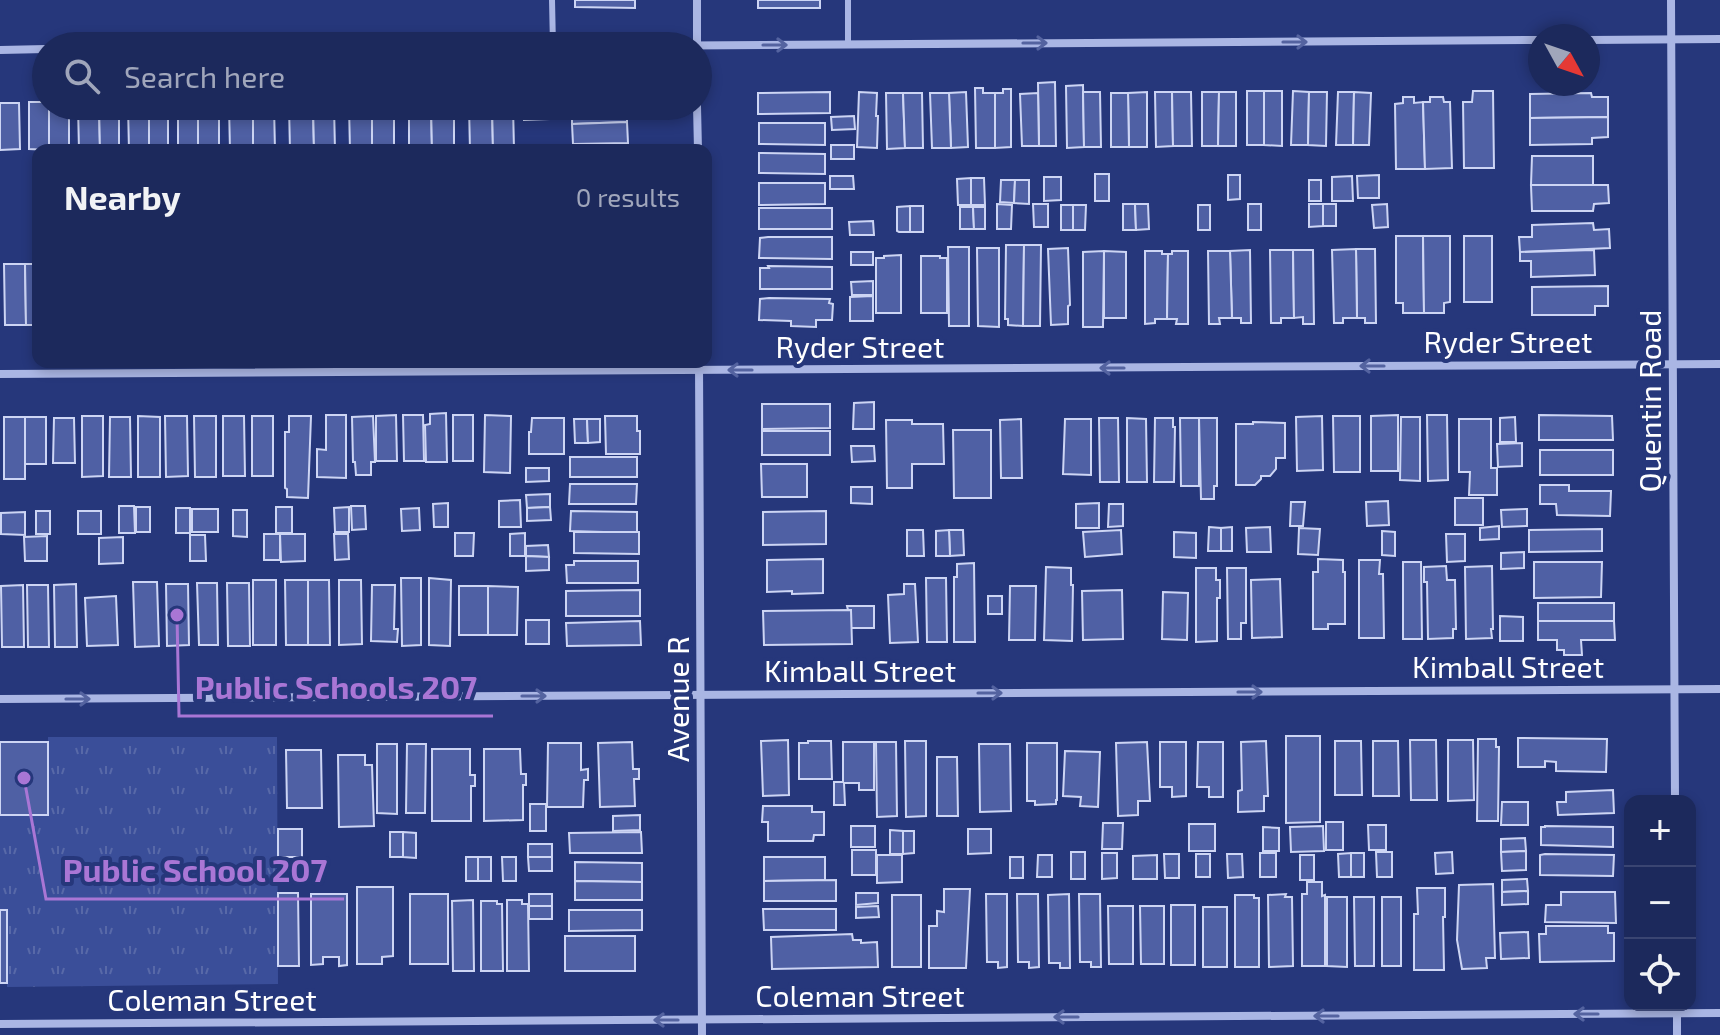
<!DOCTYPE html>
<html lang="en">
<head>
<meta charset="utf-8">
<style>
	:root { --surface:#1c295c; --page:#293565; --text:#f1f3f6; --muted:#a0a6bb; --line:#3a4572 }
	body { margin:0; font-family:"Exo 2",sans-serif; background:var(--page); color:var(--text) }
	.controls { position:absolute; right:24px; bottom:24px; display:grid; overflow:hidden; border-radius:16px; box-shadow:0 4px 12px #0003 }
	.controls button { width:72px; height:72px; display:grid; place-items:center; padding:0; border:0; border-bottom:2px solid var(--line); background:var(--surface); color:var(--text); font:40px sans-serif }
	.compass { position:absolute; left:1528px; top:24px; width:72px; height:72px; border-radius:50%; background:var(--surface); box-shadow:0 4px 12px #0003; rotate:130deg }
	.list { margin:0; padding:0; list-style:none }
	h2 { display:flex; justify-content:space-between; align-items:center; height:104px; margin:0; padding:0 32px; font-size:34px }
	h2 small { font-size:26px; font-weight:400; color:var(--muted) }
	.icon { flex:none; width:44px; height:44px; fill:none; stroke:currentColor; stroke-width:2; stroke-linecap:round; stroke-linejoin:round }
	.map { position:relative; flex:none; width:1720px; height:1035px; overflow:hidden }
	.search { position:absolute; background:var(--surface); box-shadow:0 4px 12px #0003; left:32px; top:32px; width:680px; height:88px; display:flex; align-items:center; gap:20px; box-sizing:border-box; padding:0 28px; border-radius:44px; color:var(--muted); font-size:30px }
	.panel { position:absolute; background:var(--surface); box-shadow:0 4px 12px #0003; left:32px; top:144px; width:680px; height:224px; border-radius:16px }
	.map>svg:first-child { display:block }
	.grass { fill:url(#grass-tufts) }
	.building { fill:#4f60a4; stroke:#cdd5f4; stroke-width:2 }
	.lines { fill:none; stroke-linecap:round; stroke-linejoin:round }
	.service { stroke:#aab6e4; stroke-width:6 }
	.minor { stroke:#aab6e4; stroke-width:8 }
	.oneway { stroke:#5463a0 }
	.labels { text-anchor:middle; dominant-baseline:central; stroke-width:8; stroke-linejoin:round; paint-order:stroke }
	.street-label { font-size:30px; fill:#fff; stroke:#26377b }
	.leader { fill:none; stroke:#a976d5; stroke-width:3 }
	.callout-dot { fill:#a976d5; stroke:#26377b; stroke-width:3 }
	.callout-label { font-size:32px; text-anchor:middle; font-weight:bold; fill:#a976d5; stroke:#26377b; stroke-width:8; stroke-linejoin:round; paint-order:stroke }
</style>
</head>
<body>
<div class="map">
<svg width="1720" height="1035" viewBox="0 0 1720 1035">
	<defs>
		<pattern id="grass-tufts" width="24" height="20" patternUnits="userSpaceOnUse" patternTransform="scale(2)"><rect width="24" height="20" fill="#3a4e99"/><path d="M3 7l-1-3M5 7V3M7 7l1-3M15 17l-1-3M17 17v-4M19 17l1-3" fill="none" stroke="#5869a8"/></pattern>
	</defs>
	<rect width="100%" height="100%" fill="#26377b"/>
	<polygon class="grass" points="48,737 277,737 278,984 7,987 7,911 0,910 0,815 48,814"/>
	<g class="building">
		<polygon points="575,0 635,0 635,8 575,7"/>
		<rect x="758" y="0" width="62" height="8"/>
		<polygon points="1055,82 1056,146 1039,146 1038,83"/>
		<polygon points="1083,85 1084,147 1067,148 1066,86"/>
		<polygon points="975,88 983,88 983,93 995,93 995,148 976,148"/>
		<polygon points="1003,89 1011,89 1011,147 995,148 995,93 1003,93"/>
		<rect x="1247" y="91" width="17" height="54"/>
		<polygon points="1264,91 1282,91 1282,146 1264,145"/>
		<polygon points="1293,91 1309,92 1308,145 1291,145"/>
		<polygon points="1473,91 1493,91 1494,168 1464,168 1463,102 1472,102"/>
		<polygon points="830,92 830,113 758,114 758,93"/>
		<polygon points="859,92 877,93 876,116 878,116 877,148 857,147"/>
		<polygon points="966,92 968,147 951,148 949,93"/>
		<polygon points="1083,92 1100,92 1101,147 1084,147"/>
		<polygon points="1147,92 1147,147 1129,147 1128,93"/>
		<polygon points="1155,92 1172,92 1173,146 1156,147"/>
		<polygon points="1172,92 1191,92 1192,146 1173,146"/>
		<polygon points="1202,92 1219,92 1218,146 1202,146"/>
		<polygon points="1219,92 1236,92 1236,146 1218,146"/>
		<polygon points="1309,92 1327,92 1326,146 1308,145"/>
		<polygon points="1338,92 1354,92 1353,145 1336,145"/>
		<polygon points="1354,92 1371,93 1369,145 1353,145"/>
		<polygon points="886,93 903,93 905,148 887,149"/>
		<polygon points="903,93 922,93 923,148 905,148"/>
		<polygon points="930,93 949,93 951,148 932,148"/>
		<polygon points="1038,93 1039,146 1022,146 1020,94"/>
		<polygon points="1111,93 1128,93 1129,147 1111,147"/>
		<polygon points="1591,93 1592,97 1608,97 1608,117 1530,118 1530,94"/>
		<polygon points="1403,97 1414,97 1414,103 1423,102 1425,169 1396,169 1395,104 1403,103"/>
		<polygon points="1430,97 1443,97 1444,102 1450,102 1452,168 1425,169 1423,102 1430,102"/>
		<polygon points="29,102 46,102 46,106 49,106 49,150 29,149"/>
		<polygon points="0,103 19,103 20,149 0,150"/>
		<polygon points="49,106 69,106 69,149 49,150"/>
		<polygon points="78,106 99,106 100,150 79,150"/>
		<polygon points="99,106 119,106 119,150 100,150"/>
		<polygon points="128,106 149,106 149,150 129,150"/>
		<polygon points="149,106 168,106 168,150 149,149"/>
		<rect x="178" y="106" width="20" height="43"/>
		<rect x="198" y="106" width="21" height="43"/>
		<polygon points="229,106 253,106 253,150 230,150"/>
		<polygon points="253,106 274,106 275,150 253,150"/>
		<polygon points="289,106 313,106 314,150 290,150"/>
		<polygon points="313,106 334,106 335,150 314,150"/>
		<polygon points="349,106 372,106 372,150 350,150"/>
		<rect x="372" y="106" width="22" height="44"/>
		<polygon points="409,106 431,106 432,150 409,150"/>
		<polygon points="431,106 454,106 454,150 432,150"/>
		<polygon points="469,106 492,106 493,150 470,150"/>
		<polygon points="492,106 513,106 514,149 493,150"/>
		<polygon points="524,106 548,106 549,119 524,120"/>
		<polygon points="572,106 627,106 627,122 572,124"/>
		<polygon points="854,116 855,129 832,130 831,117"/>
		<polygon points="1608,117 1608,137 1592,138 1592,144 1530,145 1530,118"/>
		<polygon points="627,122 628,143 573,144 572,124"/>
		<polygon points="759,123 825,123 825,145 759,144"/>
		<rect x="831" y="145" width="23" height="14"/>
		<polygon points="759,153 825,154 825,174 759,173"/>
		<polygon points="1532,156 1593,156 1593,185 1531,185"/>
		<rect x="1095" y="174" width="14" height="27"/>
		<polygon points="1228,175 1240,175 1240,199 1228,200"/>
		<polygon points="1379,175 1379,198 1358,198 1357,176"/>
		<polygon points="830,176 853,176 854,189 830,189"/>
		<polygon points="1352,176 1353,201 1332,201 1332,177"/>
		<polygon points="1044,177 1061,177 1061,200 1044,201"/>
		<polygon points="971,178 984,178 985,205 971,205"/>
		<polygon points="971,178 971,205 958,205 957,179"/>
		<polygon points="1001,180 1015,180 1014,203 1000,202"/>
		<polygon points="1015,180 1029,180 1029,204 1014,203"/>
		<rect x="1309" y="180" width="12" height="21"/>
		<polygon points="759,183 825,183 825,204 759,205"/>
		<polygon points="1531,185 1608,185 1609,203 1594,204 1593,211 1532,211"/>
		<polygon points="997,204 1012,205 1011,229 997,229"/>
		<polygon points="1033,204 1048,204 1048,227 1034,227"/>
		<polygon points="1123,204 1135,204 1136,230 1123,230"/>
		<polygon points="1135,204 1148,204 1149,229 1136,230"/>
		<rect x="1248" y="204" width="13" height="26"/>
		<polygon points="1309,204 1323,204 1323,226 1309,227"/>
		<rect x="1323" y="204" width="13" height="22"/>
		<polygon points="1387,204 1388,227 1374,228 1372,205"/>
		<rect x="1061" y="205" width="12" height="25"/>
		<polygon points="1073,205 1086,205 1085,230 1073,230"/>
		<rect x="1198" y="205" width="12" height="25"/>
		<rect x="910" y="206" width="13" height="26"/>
		<polygon points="910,206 910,232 899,232 897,231 897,207"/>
		<polygon points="960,207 973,207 974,229 960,229"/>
		<polygon points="973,207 985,207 985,229 974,229"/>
		<rect x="759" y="208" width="73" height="21"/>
		<polygon points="873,221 874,235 850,235 849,222"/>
		<polygon points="1593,223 1594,230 1609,229 1610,248 1520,252 1519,237 1532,237 1532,225"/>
		<polygon points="1396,236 1423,236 1424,313 1403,313 1403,303 1396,303"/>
		<polygon points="1423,236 1450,236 1450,302 1444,303 1444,313 1424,313"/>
		<rect x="1464" y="236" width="28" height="66"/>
		<polygon points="768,237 832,237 832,259 759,258 760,238"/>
		<polygon points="1006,245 1024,245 1023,326 1008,325 1008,319 1005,319"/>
		<polygon points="1024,245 1041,245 1040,326 1023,326"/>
		<polygon points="948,247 969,247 969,326 949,326"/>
		<polygon points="977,248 999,248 999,327 978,326"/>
		<polygon points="1068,248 1070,305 1068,306 1068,324 1051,325 1048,249"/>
		<polygon points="1356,249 1375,249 1376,323 1365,323 1365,318 1357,318"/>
		<polygon points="1356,249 1357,318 1343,318 1343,323 1334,323 1332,250"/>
		<polygon points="1250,250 1251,323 1241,323 1241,318 1232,318 1230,251"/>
		<polygon points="1270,250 1293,250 1294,318 1281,318 1281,323 1271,323"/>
		<polygon points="1293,250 1313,250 1314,324 1303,324 1303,317 1294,318"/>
		<polygon points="1594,250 1595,275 1531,277 1531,261 1520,261 1520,252"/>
		<polygon points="1104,251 1126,252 1126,318 1104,318"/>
		<polygon points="1104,251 1103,327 1083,327 1083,252"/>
		<polygon points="1145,251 1162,251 1162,254 1168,254 1167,319 1155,319 1155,323 1145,324"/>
		<polygon points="1172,251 1188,251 1188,324 1176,324 1177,319 1167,319 1168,254 1172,254"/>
		<polygon points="1208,251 1230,251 1232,318 1219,318 1220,324 1209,324"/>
		<rect x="851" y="252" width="22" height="13"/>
		<polygon points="901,255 901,313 876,313 876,258 884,258 884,256"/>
		<polygon points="921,256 940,256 940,258 947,258 947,313 921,313"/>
		<polygon points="4,264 25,264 26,325 5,325"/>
		<polygon points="25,264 38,264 38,325 26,325"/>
		<polygon points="768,266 832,267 832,289 760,289 760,268 769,268"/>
		<polygon points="873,281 873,295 852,295 851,282"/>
		<polygon points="1608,286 1608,306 1595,306 1595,315 1532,315 1532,287"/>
		<polygon points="873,296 873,321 850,321 850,297"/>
		<polygon points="769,298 830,299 829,303 833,304 832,320 816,320 816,327 791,326 791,321 759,320 760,299"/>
		<polygon points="874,402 874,429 853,429 854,403"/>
		<polygon points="762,404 830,404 830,428 762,429"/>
		<polygon points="446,413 447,462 426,462 425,425 430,424 430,414"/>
		<polygon points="326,415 346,415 346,478 317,477 317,449 326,450"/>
		<polygon points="396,415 397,461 376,461 376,416"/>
		<polygon points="403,415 423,415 424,461 404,461"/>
		<rect x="453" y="415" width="20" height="46"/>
		<polygon points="485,415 511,416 510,473 484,472"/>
		<polygon points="1398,415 1398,471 1371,471 1371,416"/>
		<polygon points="1427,415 1447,415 1448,480 1428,481"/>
		<polygon points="1539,415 1612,416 1613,440 1539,440"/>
		<polygon points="82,416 103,416 103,476 82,477"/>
		<polygon points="138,416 160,417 160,477 138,477"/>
		<polygon points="165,416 187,416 188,476 166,477"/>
		<polygon points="194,416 216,416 216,477 195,477"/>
		<polygon points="223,416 244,416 245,476 223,476"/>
		<rect x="252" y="416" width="21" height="60"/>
		<polygon points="289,416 311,416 308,498 287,497 287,489 285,488 285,432 289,432"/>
		<polygon points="373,416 375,462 371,462 371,475 356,475 355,462 353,462 352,417"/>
		<polygon points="605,416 637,416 637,431 640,431 640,454 606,454"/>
		<polygon points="1322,416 1323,470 1297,471 1296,417"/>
		<polygon points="1333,416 1360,416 1360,472 1334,472"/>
		<rect x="4" y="417" width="21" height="62"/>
		<rect x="25" y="417" width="21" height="47"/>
		<polygon points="110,417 130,417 131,477 109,477"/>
		<polygon points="1401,417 1420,417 1420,481 1400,480"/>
		<polygon points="1515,417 1516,442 1500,442 1500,418"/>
		<polygon points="54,418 74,418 75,463 53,463"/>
		<polygon points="532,418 564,418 564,454 529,454 529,432 531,432"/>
		<polygon points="1099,418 1118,418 1119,482 1100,482"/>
		<polygon points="1127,418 1146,419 1147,482 1127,482"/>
		<polygon points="1155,418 1173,418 1173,427 1175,427 1174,482 1154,482"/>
		<polygon points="1180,418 1199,418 1199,486 1181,486"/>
		<polygon points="1199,418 1217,418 1217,486 1214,486 1214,499 1201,499"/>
		<polygon points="574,419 587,419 588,443 575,443"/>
		<polygon points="587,419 600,419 600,442 588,443"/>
		<polygon points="1021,419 1022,478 1001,478 1000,420"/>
		<polygon points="1065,419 1091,419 1091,475 1063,474"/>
		<polygon points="1459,419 1491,419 1491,468 1497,468 1497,495 1469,495 1470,472 1459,472"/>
		<polygon points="886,420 912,420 912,424 943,424 944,464 912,464 912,488 887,488"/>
		<polygon points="1253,422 1285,423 1285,458 1276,458 1276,469 1270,476 1261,476 1261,479 1255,485 1236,485 1236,424 1253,424"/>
		<polygon points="953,430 991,430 991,498 954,498"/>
		<rect x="762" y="431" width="68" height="24"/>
		<polygon points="1522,443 1522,466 1498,467 1497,444"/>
		<polygon points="851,446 874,446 875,461 852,462"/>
		<rect x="1540" y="450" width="73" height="25"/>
		<rect x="570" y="457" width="67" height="20"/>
		<polygon points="761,464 807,464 807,497 762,497"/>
		<polygon points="526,468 549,468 549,481 526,482"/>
		<polygon points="570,484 637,484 636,504 569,504"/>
		<polygon points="1540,485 1569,485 1569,491 1611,491 1610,516 1557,515 1556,504 1540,504"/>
		<polygon points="851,487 872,487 872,504 851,503"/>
		<polygon points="550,494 550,507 527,508 526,495"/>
		<rect x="1455" y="498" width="28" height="27"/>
		<polygon points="520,500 521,527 499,527 499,501"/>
		<polygon points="1388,501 1389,525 1367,526 1366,502"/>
		<polygon points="1291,502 1305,502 1303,526 1290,526"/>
		<polygon points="448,503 448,527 434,527 433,504"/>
		<polygon points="1099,503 1099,528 1076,528 1076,504"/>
		<polygon points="1109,504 1123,504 1123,526 1108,527"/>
		<polygon points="119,506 134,506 135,533 119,533"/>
		<polygon points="351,506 365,506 366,529 352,530"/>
		<rect x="136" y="507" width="14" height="25"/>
		<rect x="276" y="507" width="16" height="26"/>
		<polygon points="349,507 349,532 335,532 334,508"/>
		<polygon points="550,507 551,520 527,521 527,508"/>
		<rect x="176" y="508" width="14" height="25"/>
		<polygon points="419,508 420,530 402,531 401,509"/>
		<rect x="192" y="509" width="26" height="23"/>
		<polygon points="1527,509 1527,526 1502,527 1501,510"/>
		<polygon points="233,510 247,510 247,537 233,536"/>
		<rect x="36" y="511" width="14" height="23"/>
		<rect x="78" y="511" width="23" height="23"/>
		<polygon points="571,511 637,512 637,533 570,531"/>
		<polygon points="826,511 826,544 763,545 763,512"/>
		<polygon points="25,512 25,535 1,534 1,513"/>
		<polygon points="1499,526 1499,539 1480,540 1480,528"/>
		<polygon points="1209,527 1221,528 1221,551 1208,551"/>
		<polygon points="1232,527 1232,551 1221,551 1221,528"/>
		<polygon points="1270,527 1271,552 1247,552 1246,528"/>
		<polygon points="1299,528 1320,529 1318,555 1298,554"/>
		<polygon points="1602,529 1602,551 1529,552 1529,530"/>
		<polygon points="907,530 923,530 924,556 907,556"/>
		<polygon points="949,530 963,530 964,555 950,556"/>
		<polygon points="949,530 950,556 936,556 936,531"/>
		<polygon points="1121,530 1122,554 1085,557 1083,532"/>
		<polygon points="1382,531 1395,532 1395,556 1382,555"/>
		<polygon points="574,532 639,532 639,554 574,553"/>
		<polygon points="1174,532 1196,533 1196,558 1174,557"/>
		<polygon points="455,533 474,533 473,556 455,556"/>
		<polygon points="525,533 525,556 510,556 510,534"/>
		<rect x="264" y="534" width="16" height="26"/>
		<polygon points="280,534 305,534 305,561 281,562"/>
		<polygon points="334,534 348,534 349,559 335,560"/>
		<polygon points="1446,534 1465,534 1465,561 1447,562"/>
		<polygon points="190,535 205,535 206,561 190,561"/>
		<polygon points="47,536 47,561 25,561 24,537"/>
		<polygon points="123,537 123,563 99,564 99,538"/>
		<polygon points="548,545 549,557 526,556 526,546"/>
		<polygon points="1524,552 1524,568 1501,569 1501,553"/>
		<polygon points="526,556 549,557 549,570 526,571"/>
		<polygon points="823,559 823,593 792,594 792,591 767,592 767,560"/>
		<polygon points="1318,559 1343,560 1343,572 1345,572 1345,624 1328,624 1328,629 1313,629 1313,572 1318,572"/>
		<polygon points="1359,560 1380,560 1379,574 1383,574 1384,638 1359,638"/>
		<polygon points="574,561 638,561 638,583 567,583 566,565 574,565"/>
		<polygon points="1403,562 1421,562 1422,639 1403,639"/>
		<polygon points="1534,562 1602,562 1601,597 1534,598"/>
		<polygon points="974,563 975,642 954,642 954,577 957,577 957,564"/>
		<polygon points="1446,566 1447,580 1455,580 1456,629 1453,629 1453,638 1428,639 1427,582 1424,582 1424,567"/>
		<polygon points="1492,566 1493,629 1491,629 1492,638 1466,639 1465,567"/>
		<polygon points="1046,567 1071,568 1071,585 1073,585 1072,641 1044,640"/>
		<polygon points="1196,568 1216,568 1216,580 1220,580 1220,598 1217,598 1217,641 1196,642"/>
		<polygon points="1227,568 1246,568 1246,623 1241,623 1241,639 1228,639"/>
		<polygon points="401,578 421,578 421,645 402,646"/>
		<polygon points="429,578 451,580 450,646 429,645"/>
		<polygon points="926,578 946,578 947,642 927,642"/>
		<polygon points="1280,579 1282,637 1252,638 1251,580"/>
		<rect x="253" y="580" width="23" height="65"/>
		<polygon points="285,580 308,580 308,645 286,645"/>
		<polygon points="308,580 329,580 330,645 308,645"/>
		<polygon points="339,580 361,580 362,644 339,645"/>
		<polygon points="133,582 157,582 159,646 135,647"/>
		<polygon points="197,583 217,583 218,645 199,645"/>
		<polygon points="227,583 249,583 250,646 228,646"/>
		<polygon points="76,584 77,647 55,647 54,585"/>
		<polygon points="166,584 188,584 189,645 167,646"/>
		<polygon points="904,584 915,584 918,642 890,643 888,595 904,594"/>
		<polygon points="23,585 24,647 2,647 1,586"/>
		<polygon points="27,585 48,585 49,647 28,647"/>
		<polygon points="372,585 395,585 394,629 398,629 397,642 371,641"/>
		<rect x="459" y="586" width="29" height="49"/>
		<polygon points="488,586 518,587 517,635 488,635"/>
		<polygon points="1010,586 1036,586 1035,640 1009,640"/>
		<polygon points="640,590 640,616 566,616 566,591"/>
		<polygon points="1122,590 1123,639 1083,640 1082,591"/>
		<polygon points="1163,592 1188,593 1187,640 1162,639"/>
		<polygon points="116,596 118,645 87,646 85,598"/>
		<rect x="988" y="596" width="14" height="18"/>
		<rect x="1538" y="603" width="76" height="18"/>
		<polygon points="847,606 874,606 874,628 851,628 851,610 848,610"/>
		<polygon points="851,610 852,644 764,645 763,611"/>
		<polygon points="1500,616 1523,617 1523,641 1500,641"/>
		<rect x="526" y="620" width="23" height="24"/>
		<polygon points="640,621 641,645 567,646 566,623"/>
		<polygon points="1538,621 1614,621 1615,640 1581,640 1582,655 1564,655 1564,650 1557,650 1557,640 1538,640"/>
		<polygon points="1286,736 1320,736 1320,822 1286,823"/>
		<polygon points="1518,738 1607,739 1606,772 1556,771 1556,762 1545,761 1545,767 1518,767"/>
		<polygon points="1478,739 1496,739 1496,747 1499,747 1498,821 1477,821"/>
		<polygon points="788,740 789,795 763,796 761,741"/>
		<polygon points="1410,740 1436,740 1437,800 1411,800"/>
		<polygon points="1448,740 1473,740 1474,800 1448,801"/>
		<polygon points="808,741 831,741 832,779 799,779 799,743 808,743"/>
		<polygon points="905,741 926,741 926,816 906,817"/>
		<polygon points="1266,741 1268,796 1264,796 1264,811 1238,812 1238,791 1242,790 1241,742"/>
		<polygon points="1335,741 1361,741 1362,795 1335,795"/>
		<polygon points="1373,741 1398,741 1399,796 1373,796"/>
		<rect x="0" y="742" width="48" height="73"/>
		<polygon points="632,742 633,769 639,769 639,779 634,779 635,806 600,807 598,743"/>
		<polygon points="843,742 874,742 874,790 859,790 859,783 844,783 845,805 834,805 834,782 843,782"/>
		<polygon points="876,742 896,742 897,816 877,817"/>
		<polygon points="1147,742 1150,801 1138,801 1138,815 1118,816 1116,743"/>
		<polygon points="1160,742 1186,742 1186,796 1172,797 1172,787 1160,787"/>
		<polygon points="1198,742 1223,742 1223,797 1209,797 1209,787 1197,787"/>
		<polygon points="548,743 581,743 581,770 588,769 588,780 584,780 583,807 547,807"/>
		<polygon points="1027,743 1057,743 1057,800 1056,800 1056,804 1035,805 1035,801 1027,801"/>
		<polygon points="377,744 397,744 397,814 377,813"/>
		<polygon points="407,744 426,744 425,813 406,813"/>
		<polygon points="979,744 1010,744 1011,811 980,812"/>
		<polygon points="432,749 470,749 470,775 475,775 475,786 471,786 471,821 432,821"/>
		<polygon points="484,749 520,749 521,774 526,774 526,785 523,785 523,820 484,821"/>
		<polygon points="286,750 321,750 322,808 287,808"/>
		<polygon points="1065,751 1100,752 1098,807 1080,806 1081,797 1063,796"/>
		<polygon points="338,755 365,755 365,765 372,765 374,826 339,827"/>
		<polygon points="937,757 957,757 958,816 937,816"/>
		<polygon points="1613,790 1614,813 1558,815 1557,802 1566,802 1566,792"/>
		<polygon points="1502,802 1528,802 1528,825 1501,825"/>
		<rect x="530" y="804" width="16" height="27"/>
		<polygon points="763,806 812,806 812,812 824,812 824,835 814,835 813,841 768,841 768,822 762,822"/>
		<polygon points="640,815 640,830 613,831 613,816"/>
		<rect x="1326" y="822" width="17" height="28"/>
		<polygon points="1103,823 1123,823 1122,849 1102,849"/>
		<rect x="1189" y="824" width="26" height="27"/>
		<polygon points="1368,825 1386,825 1386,850 1369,850"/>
		<rect x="851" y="826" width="24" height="21"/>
		<polygon points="1323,826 1324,851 1291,852 1290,827"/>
		<polygon points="1545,826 1613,827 1613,847 1541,845 1541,827 1545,827"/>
		<polygon points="1263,827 1279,828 1279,851 1263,851"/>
		<rect x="278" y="829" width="24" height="28"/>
		<polygon points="968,829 991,829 991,853 968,854"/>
		<polygon points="890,830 903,831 903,854 890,854"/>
		<polygon points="903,831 914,831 914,853 903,854"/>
		<rect x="390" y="832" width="13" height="25"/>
		<polygon points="403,832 416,833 416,858 403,857"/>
		<polygon points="641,832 642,853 570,853 569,833"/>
		<polygon points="1525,838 1526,851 1501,852 1501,839"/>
		<rect x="528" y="844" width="24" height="13"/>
		<rect x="852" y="850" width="24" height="25"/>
		<polygon points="1526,851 1526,870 1502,871 1501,852"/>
		<rect x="1071" y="852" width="14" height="27"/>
		<polygon points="1376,852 1392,852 1392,877 1377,877"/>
		<polygon points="1452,852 1453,873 1436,874 1435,853"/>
		<polygon points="1102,853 1117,853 1117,878 1102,879"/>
		<rect x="1260" y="853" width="16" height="24"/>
		<rect x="1351" y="853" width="13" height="24"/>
		<polygon points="1351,853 1351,877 1339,877 1338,854"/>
		<polygon points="1164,854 1179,854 1179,878 1165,878"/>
		<rect x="1196" y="854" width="14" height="23"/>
		<polygon points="1227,854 1242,854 1243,877 1228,878"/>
		<polygon points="1545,854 1614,855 1613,876 1540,875 1540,855"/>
		<polygon points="877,855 902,855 902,882 877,883"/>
		<polygon points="1038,855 1052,855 1052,877 1037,877"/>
		<polygon points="1157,855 1157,879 1133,879 1133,856"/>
		<rect x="1300" y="855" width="14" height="25"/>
		<rect x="466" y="857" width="12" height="24"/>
		<rect x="478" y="857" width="13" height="24"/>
		<polygon points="502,857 516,857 516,881 503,881"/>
		<polygon points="528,857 552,857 552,871 529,871"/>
		<polygon points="764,857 825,857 825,880 764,881"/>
		<rect x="1010" y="857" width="13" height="21"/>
		<polygon points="575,862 642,863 642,882 575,881"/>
		<polygon points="1527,879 1528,891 1502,892 1502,880"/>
		<polygon points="836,880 836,901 764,901 764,881"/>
		<polygon points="575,881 642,882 642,900 575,900"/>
		<polygon points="1307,882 1322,882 1322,896 1325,895 1325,966 1302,966 1302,894 1307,894"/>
		<polygon points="1493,884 1495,958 1486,958 1487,968 1462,969 1457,940 1459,885"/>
		<polygon points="357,887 393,887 393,956 382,957 382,964 357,964"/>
		<polygon points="1417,888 1445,888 1445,917 1443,917 1444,970 1414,970 1414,914 1418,914"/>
		<polygon points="944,889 970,889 966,968 929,968 929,926 937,926 937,911 944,912"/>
		<polygon points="1528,891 1528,904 1502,905 1502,892"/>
		<polygon points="1561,892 1615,892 1616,923 1545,922 1546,905 1561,905"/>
		<polygon points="278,893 298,893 299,966 278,966"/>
		<polygon points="856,893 878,893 878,903 856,905"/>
		<polygon points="311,894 347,894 347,965 339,966 339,957 323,957 323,964 311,965"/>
		<rect x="410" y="894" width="38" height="70"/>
		<rect x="529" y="894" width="23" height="12"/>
		<polygon points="986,894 1007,894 1007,967 998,968 998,962 987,962"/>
		<polygon points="1017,894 1038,894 1039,967 1029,968 1029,962 1018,962"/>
		<polygon points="1069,894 1070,968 1060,968 1060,963 1049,963 1048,895"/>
		<polygon points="1079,894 1100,894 1101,967 1091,967 1091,962 1080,962"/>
		<polygon points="1286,894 1285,897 1292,897 1293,966 1269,967 1268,895"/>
		<rect x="892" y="895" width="29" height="72"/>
		<polygon points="1235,895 1254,895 1254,898 1259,898 1259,967 1235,967"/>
		<polygon points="1327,897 1347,897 1347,967 1327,966"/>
		<polygon points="1354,897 1374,897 1374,966 1355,966"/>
		<rect x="1382" y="897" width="19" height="69"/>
		<polygon points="473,900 474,971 453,971 452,901"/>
		<polygon points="507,900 522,900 522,904 528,904 529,971 507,971"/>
		<polygon points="481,901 497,901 497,904 502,904 503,971 481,971"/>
		<rect x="1171" y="905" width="24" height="60"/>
		<rect x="529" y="906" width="23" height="13"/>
		<polygon points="878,906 879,917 856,918 856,907"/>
		<polygon points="1108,906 1133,906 1133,964 1109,964"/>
		<polygon points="1140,906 1164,906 1164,964 1141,964"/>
		<rect x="1203" y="907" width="24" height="60"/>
		<polygon points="763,909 836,909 836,930 764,930"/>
		<rect x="0" y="910" width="7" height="73"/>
		<polygon points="569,910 642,910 642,930 569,931"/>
		<polygon points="1546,926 1608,926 1608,933 1614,933 1614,961 1540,962 1539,934 1546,934"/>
		<polygon points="1528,932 1529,958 1501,959 1500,933"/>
		<polygon points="852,934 853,940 861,940 861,943 877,942 878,967 772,969 771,937"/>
		<rect x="565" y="936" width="70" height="35"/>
	</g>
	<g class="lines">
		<g class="service">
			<polyline points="552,0 553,46"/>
			<polyline points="848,0 848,45"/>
		</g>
		<g class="minor">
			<polyline points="1671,0 1675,801"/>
			<polyline points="1588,40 1720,39"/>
			<polyline points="612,46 1540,40"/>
			<polyline points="697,46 697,0"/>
			<polyline points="0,50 46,49"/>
			<polyline points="697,106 698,150"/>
			<polyline points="699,362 702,1035"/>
			<polyline points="0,374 1720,364"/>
			<polyline points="0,699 1720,689"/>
			<polyline points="1677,1005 1677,1035"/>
			<polyline points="0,1024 1720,1013"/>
		</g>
	</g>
	<defs><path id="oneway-shaft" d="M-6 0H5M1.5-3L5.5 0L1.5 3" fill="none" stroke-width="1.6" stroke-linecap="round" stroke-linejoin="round" transform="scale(2)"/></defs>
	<g class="oneway">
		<use href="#oneway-shaft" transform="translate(1295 42)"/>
		<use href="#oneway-shaft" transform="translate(1035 43)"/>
		<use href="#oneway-shaft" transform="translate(775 45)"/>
		<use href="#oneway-shaft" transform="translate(1372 366) rotate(180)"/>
		<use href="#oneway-shaft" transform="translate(1112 368) rotate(180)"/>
		<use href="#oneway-shaft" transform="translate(740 370) rotate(180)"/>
		<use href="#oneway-shaft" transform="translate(1250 692)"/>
		<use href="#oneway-shaft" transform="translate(990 693)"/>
		<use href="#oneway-shaft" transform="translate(534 696)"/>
		<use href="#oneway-shaft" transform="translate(78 699)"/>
		<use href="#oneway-shaft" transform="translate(1586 1014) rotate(180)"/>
		<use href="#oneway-shaft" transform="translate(1326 1016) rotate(180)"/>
		<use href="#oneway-shaft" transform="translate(1066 1017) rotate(180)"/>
		<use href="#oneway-shaft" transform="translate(666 1020) rotate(180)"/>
	</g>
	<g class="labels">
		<g class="street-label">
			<text x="1508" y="341">Ryder Street</text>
			<text x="860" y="346">Ryder Street</text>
			<text transform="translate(1649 401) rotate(-90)">Quentin Road</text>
			<text x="1508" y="666">Kimball Street</text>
			<text x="860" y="670">Kimball Street</text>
			<text transform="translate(677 699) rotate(-90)">Avenue R</text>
			<text x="860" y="995">Coleman Street</text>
			<text x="212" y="999">Coleman Street</text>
		</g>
	</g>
	<path class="leader" d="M177 615L179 716H493M24 778L46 899H344"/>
	<g class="callout-dot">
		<circle cx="177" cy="615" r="8"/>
		<circle cx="24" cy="778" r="8"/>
	</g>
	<g class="callout-label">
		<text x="336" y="699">Public Schools 207</text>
		<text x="195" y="882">Public School 207</text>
	</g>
</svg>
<div class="controls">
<button>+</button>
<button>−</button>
<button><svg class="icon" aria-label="locate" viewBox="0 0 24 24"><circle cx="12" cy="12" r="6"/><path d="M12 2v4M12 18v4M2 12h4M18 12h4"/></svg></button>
</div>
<svg class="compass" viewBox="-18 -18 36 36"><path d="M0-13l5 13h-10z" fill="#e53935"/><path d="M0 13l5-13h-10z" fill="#a0a6bb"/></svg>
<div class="search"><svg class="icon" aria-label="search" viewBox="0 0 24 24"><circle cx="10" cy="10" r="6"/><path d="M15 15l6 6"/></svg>Search here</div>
<section class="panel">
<h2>Nearby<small>0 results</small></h2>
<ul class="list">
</ul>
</section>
</div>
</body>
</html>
